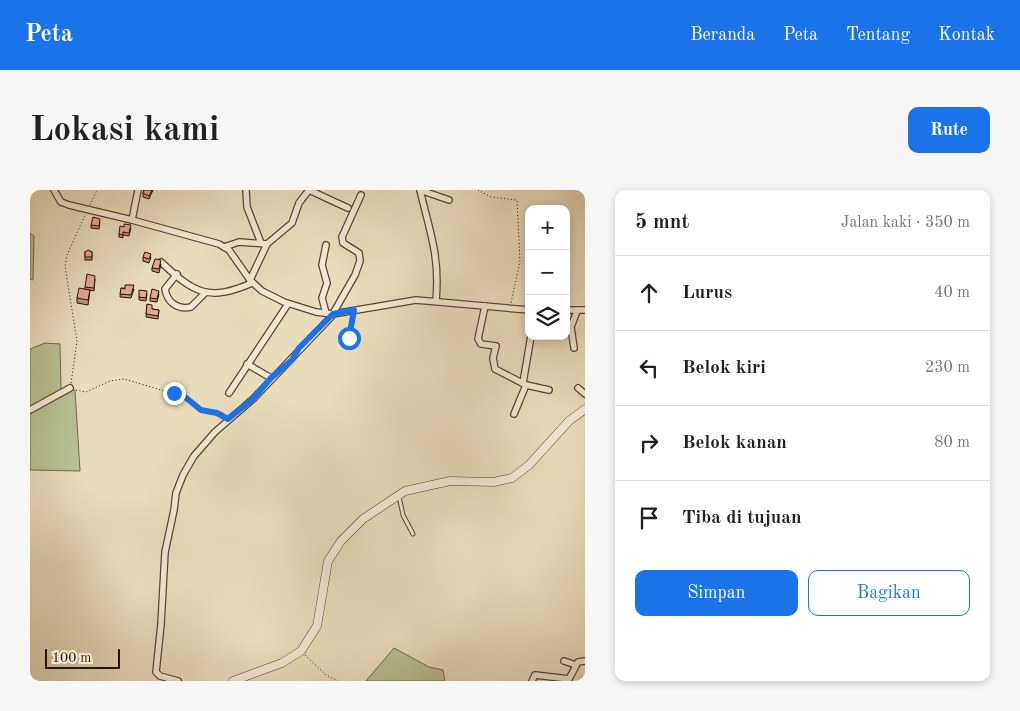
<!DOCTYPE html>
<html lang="id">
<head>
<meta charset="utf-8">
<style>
	:root { --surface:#fff; --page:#f6f6f6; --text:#202124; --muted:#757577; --line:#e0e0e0; --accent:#1a73e8 }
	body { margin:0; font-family:"Old Standard TT",serif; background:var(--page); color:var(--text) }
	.controls { position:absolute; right:15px; top:15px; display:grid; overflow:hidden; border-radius:10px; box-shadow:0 2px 8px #0003 }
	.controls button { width:45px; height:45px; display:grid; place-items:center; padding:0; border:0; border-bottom:1px solid var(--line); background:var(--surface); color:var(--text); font:25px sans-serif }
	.scale { position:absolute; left:15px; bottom:12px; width:75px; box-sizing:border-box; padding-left:5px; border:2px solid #2b1104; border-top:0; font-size:14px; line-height:18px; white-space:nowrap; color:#2b1104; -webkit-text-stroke:4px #f0e8d3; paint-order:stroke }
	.stop { position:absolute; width:15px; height:15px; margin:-11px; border:4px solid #1a73e8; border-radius:50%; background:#fff }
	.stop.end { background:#1a73e8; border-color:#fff; box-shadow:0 1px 5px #0008 }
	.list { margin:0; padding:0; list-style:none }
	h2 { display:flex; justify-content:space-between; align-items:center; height:65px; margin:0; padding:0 20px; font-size:21px }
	h2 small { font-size:16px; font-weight:400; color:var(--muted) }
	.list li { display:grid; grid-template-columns:32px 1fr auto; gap:15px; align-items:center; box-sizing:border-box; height:75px; padding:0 20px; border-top:1px solid var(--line) }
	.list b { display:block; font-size:19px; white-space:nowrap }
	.list em { font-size:16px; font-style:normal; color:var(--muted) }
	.actions { display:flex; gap:10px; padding:15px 20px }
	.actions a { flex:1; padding:11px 0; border:1px solid var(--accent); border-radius:10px; text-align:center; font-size:18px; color:var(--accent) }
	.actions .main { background:var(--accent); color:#fff }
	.icon { flex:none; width:28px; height:28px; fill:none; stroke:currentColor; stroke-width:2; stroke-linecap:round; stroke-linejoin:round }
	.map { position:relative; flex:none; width:555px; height:491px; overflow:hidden; border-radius:10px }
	header { display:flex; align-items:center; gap:30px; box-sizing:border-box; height:70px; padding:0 25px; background:var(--accent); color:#fff }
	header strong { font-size:24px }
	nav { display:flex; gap:28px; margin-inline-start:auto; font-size:18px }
	.intro { display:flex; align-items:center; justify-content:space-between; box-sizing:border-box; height:120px; padding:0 30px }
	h1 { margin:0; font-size:35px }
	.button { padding:12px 22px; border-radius:10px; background:var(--accent); color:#fff; font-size:18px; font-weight:700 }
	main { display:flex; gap:30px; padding:0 30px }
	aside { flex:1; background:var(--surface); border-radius:10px; box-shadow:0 2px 8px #0003 }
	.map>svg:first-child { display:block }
	.green { fill:#b6c090; stroke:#70684a }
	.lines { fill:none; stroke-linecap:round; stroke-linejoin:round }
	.service-casing { stroke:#5a4432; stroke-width:5 }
	.minor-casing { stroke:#5a4432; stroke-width:8 }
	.tertiary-casing { stroke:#5a4432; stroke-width:9 }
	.path { stroke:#2b1104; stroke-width:1; stroke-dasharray:1 2.5; stroke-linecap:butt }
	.service { stroke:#f0e8d3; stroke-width:3 }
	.minor { stroke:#f0e8d3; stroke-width:5.5 }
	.tertiary { stroke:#f0e8d3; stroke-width:8 }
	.wall { fill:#be9179; stroke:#2b1104 }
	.building { fill:#dda98d; stroke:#2b1104 }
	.route { stroke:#1a73e8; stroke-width:6 }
</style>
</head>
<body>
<header>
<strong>Peta</strong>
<nav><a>Beranda</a><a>Peta</a><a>Tentang</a><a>Kontak</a></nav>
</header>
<div class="intro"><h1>Lokasi kami</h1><a class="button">Rute</a></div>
<main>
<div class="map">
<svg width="555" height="491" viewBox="0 0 555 491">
	<rect width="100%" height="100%" fill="#e8dcbb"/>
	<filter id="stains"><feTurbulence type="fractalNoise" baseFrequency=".004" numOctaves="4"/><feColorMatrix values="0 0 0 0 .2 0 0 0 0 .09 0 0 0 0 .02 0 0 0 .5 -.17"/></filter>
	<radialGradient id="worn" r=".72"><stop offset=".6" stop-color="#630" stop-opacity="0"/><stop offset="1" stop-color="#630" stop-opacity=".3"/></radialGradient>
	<g class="green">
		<polygon points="0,43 4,46 3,90 0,89"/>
		<polygon points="15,153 30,154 31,201 45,200 50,281 0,280 0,159"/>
		<polygon points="364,458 399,477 413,480 415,491 336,491"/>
	</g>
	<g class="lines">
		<g class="service-casing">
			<g id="service">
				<polyline points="319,148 324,121"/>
				<polyline points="369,306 373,325 383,344"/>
			</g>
		</g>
		<g class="minor-casing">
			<g id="minor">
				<polyline points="24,0 31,12 39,15 102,30 189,54 199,60 220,90 232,101 254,112 286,122 303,124 386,110 499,120"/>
				<polyline points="216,0 217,17 231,53"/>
				<polyline points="279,0 318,18"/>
				<path d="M390,0C400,43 410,66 406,111"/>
				<polyline points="390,0 419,10"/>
				<polyline points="102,30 108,0"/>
				<polyline points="296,55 292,75 297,93 292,108 296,123"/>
				<polyline points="194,57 209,52 237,54 262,33 269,13 279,0"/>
				<path d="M131,72C164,103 178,112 222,93"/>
				<path d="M147,84L135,99C137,112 147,120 161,117L175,103"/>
				<polyline points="220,90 237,54"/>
				<polyline points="455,116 448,149 451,154 466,156 463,168 465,179 496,195 519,200"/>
				<polyline points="536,120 555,120"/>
				<polyline points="544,158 541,137 547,121"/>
				<polyline points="217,174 241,188"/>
				<polyline points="493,193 501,146"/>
				<polyline points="548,198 555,204"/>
				<polyline points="199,203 258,114"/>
				<polyline points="0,220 40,198"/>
				<polyline points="484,224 496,195"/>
				<polyline points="534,471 546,475"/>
				<polyline points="148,491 130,486 126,482 131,434 135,362 144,320 146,303 153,285 164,266 185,242 223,209 301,127 325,85 330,71 329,63 313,53 312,47 331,5"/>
				<polyline points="502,491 505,485 539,489 548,472 555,471"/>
			</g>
		</g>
		<g class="tertiary-casing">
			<polyline id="tertiary" points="203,491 252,473 271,461 287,436 298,371 311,351 333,329 375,301 420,291 464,292 482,288 499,275 539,231 555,219"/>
		</g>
		<g class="path">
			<polyline points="448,0 461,7 487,10 490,71 481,113"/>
			<polyline points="60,15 67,0"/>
			<polyline points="41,193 47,151 35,76 37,65 55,25"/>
			<polyline points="46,200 56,202 80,191 94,189 155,207 171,220 187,223 195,228"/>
			<polyline points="275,465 296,485 308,491"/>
		</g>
		<use href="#service" class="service"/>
		<use href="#minor" class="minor"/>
		<use href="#tertiary" class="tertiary"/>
	</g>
	<g class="wall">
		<polygon points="114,0 123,0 119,9 113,7 113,3"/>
		<polygon points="70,32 69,39 61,38 61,35"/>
		<polygon points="101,38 99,46 93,45 93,48 89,47 89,44"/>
		<rect x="55" y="62" width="7" height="8"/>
		<polygon points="113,67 121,67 119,73 113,71"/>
		<polygon points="131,74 129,83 122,81 122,78"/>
		<polygon points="65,89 64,101 60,100 58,115 47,113 47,108 55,99 55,97"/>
		<polygon points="91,98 104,99 101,108 90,107"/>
		<polygon points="117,104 116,111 109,110 109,107"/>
		<polygon points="129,104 127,112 120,111 120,108"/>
		<polygon points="117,114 122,119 129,120 128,129 116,127"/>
	</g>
	<g class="building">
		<polygon points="114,0 122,0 119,6 113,3"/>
		<polygon points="63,27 70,29 69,36 61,35"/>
		<polygon points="94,34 101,35 99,43 93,42 93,45 89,44 90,36 94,37"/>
		<polygon points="58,60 62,62 62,67 55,67 55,62"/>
		<polygon points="115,62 121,64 119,69 113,67"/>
		<polygon points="125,69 131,70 129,79 122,78"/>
		<polygon points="57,84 65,86 64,98 55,97"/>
		<polygon points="95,95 104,95 101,105 90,104 91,98 95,99"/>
		<polygon points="49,98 60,100 58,110 47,108"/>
		<polygon points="122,99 129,101 127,109 120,108"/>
		<polygon points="109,100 117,101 116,108 109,107"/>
		<polygon points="117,114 122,115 122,119 129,120 128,126 116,124"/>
	</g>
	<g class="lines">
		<polyline class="route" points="144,203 155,207 171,220 187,223 198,229 223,209 241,188 262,170 269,158 303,124 324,120 319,148"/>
	</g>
	<rect width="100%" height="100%" filter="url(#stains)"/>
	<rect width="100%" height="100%" fill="url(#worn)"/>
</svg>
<div class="controls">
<button>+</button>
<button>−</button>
<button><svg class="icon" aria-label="layers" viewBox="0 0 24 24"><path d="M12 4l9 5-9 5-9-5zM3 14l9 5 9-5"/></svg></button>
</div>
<div class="scale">100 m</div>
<div class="stop" style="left:319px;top:148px"></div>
<div class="stop end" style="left:144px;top:203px"></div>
</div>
<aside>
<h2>5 mnt<small>Jalan kaki · 350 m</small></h2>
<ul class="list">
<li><svg class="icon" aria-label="ahead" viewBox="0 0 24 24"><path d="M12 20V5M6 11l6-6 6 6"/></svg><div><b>Lurus</b></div><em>40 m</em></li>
<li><svg class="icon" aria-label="left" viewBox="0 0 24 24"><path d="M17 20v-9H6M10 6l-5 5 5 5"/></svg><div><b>Belok kiri</b></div><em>230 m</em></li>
<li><svg class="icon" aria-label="right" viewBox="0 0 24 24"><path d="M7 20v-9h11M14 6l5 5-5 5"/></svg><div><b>Belok kanan</b></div><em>80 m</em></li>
<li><svg class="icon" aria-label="arrive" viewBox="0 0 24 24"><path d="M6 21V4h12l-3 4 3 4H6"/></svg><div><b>Tiba di tujuan</b></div></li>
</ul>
<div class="actions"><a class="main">Simpan</a><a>Bagikan</a></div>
</aside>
</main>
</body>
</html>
